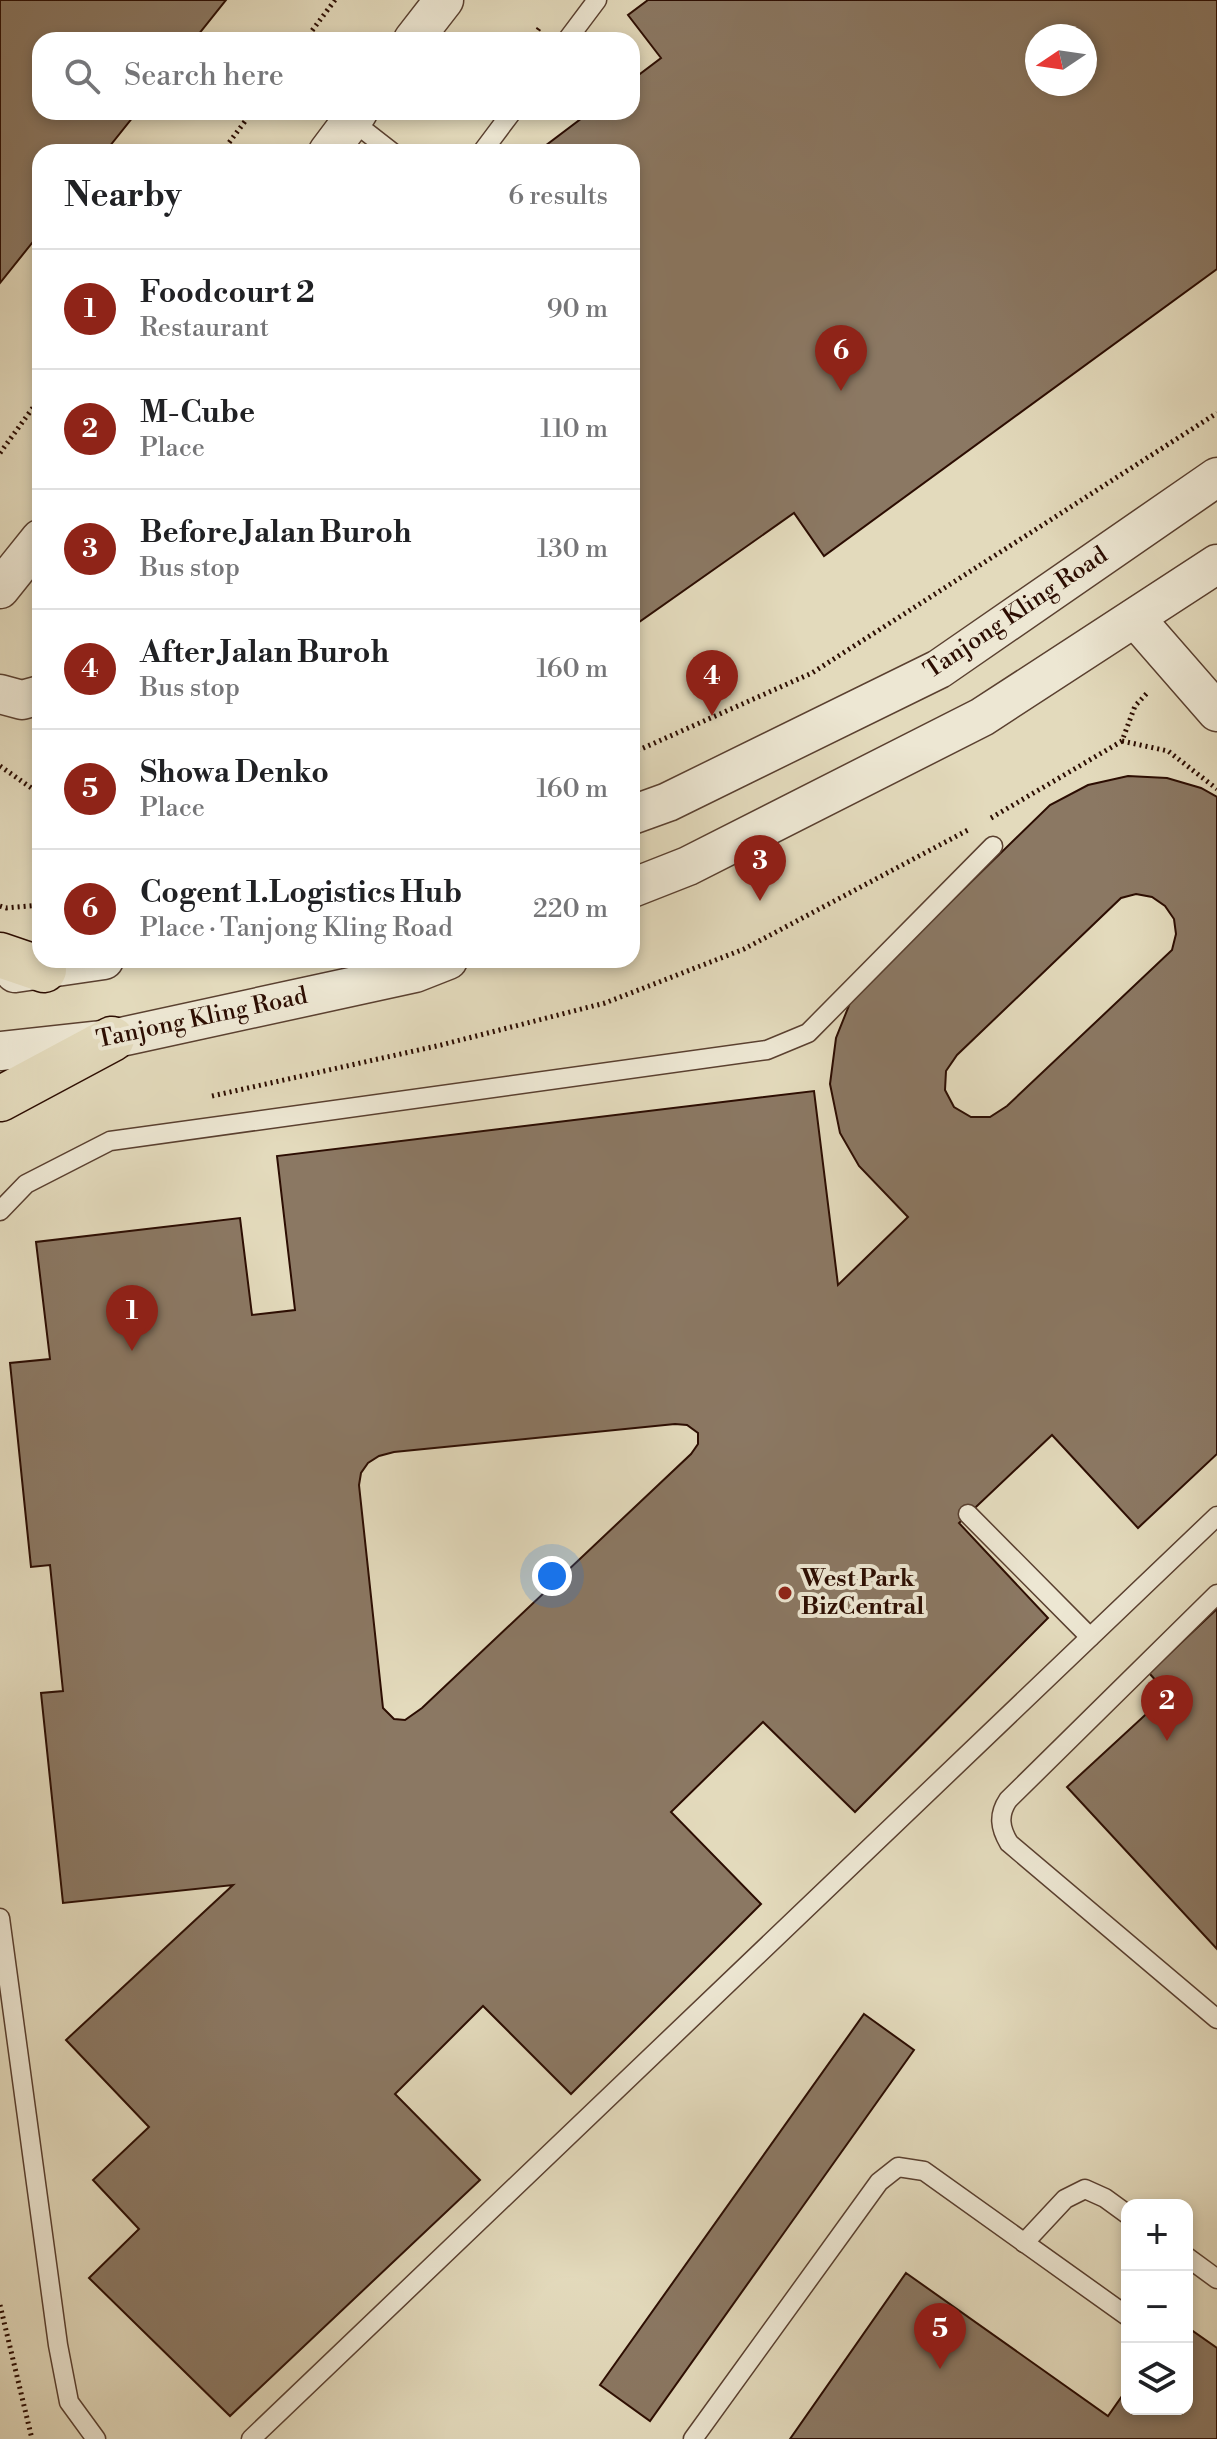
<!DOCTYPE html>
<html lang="en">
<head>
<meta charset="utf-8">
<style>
	:root { --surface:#fff; --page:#f6f6f6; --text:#202124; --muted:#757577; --line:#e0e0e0; --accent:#8f2418 }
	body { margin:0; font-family:"Libre Bodoni",serif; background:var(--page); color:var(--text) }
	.controls { position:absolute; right:24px; bottom:24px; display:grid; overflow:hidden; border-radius:16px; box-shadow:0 4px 12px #0003 }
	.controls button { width:72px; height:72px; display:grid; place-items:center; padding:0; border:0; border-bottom:2px solid var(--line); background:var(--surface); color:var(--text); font:40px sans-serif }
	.compass { position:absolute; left:1025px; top:24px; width:72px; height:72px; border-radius:50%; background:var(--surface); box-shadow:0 4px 12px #0003; rotate:257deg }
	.you { position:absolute; left:552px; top:1576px; width:28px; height:28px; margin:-20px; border:6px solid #fff; border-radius:50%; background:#1a73e8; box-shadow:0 0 0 12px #1a73e833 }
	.badge { display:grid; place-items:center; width:52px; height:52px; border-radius:50%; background:var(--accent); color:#fff; font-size:26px; font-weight:700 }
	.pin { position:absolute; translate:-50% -66px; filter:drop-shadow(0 2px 4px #0008) }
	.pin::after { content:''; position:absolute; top:42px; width:28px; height:24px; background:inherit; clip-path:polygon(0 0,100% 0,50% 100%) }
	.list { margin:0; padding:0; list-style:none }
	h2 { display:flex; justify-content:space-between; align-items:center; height:104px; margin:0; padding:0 32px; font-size:34px }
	h2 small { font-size:26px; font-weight:400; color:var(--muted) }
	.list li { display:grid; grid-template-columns:52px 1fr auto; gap:24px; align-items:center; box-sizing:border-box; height:120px; padding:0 32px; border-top:2px solid var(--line) }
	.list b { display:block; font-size:30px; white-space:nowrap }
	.list p { margin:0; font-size:26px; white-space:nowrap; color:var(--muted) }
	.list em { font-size:26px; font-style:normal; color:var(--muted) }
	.icon { flex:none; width:44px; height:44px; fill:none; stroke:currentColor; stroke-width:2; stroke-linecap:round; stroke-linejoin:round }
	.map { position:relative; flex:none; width:1217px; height:2439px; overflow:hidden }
	.search { position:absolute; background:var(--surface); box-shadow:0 4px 12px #0003; left:32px; top:32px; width:608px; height:88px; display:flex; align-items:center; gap:20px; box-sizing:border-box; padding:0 28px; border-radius:24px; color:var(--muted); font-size:30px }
	.panel { position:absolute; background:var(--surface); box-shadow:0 4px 12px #0003; left:32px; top:144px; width:608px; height:824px; border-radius:24px }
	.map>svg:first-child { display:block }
	.building { fill:#8b7863; stroke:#2c0d02; stroke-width:2; fill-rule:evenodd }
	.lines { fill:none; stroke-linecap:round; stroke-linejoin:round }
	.service-casing { stroke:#5a4030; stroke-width:21 }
	.minor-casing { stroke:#5a4030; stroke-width:41 }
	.primary-casing { stroke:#2c0d02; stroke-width:47 }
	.path { stroke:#2c0d02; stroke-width:5; stroke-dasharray:2 4; stroke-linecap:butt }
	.service { stroke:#ede7d3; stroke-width:18 }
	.minor { stroke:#ede7d3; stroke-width:38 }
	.primary { stroke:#e3dabc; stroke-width:44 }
	.poi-dot { fill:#8f2418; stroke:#ede7d3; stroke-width:3 }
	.labels { text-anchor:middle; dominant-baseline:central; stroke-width:8; stroke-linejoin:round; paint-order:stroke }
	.street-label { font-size:24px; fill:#2c0d02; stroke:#ede7d3 }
	.poi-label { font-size:24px; font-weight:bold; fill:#2c0d02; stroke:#ede7d3; text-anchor:start }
</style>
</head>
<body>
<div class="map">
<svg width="1217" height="2439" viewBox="0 0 1217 2439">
	<rect width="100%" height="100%" fill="#e3dabc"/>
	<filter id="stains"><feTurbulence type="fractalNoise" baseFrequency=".0025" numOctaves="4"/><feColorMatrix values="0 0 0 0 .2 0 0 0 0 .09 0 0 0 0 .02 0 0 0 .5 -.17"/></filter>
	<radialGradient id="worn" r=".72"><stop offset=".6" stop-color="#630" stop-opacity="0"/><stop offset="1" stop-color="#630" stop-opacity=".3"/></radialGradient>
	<g class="building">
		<polygon points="0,0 226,0 194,40 40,40 40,112 137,112 105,152 40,152 40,233 0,283"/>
		<path d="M648,0H1217V269L824,556L794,513L632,627V152H537L590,112H632V80L661,58L628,15ZM1037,36H1085V84H1037Z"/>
		<path d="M1128,776L1167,778L1201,788L1217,797V1454L1138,1528L1052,1435L959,1523L1048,1618L855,1812L763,1722L671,1812L761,1904L571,2094L483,2006L395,2094L480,2180L230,2416L89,2278L139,2229L93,2180L149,2127L66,2040L233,1885L63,1903L41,1693L63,1691L50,1565L31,1567L10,1363L50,1359L36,1242L240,1218L252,1315L295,1310L277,1156L814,1091L838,1285L908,1217L859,1166L840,1133L830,1084L836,1038L852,998L1050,805L1088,785ZM1136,894L1152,897L1165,906L1174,919L1176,934L1172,950L1007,1106L990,1117H971L954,1107L945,1090L946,1071L957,1055L1121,898ZM675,1424L687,1425L698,1433V1444L691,1454L422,1708L405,1720L394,1719L383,1708L359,1485L361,1473L368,1463L379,1456L394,1452Z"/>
		<polygon points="1217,1609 1217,1949 1067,1787 1168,1694 1149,1673"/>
		<polygon points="864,2014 914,2050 650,2421 600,2385"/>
		<polygon points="906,2273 1108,2416 1127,2389 1127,2409 1187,2409 1187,2327 1217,2348 1217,2439 790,2439"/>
	</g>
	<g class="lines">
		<g class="service-casing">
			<g id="service">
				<polyline points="567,40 597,0"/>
				<polyline points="351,120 392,152"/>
				<polyline points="482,152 512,112"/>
				<polyline points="0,1211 26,1184 110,1141 767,1050 808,1033 993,846"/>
				<polyline points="968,1514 1090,1637"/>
				<path d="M1217,1594L1008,1800C998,1815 1000,1828 1009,1843L1217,2019"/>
				<polyline points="0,1918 58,2345 69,2402 96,2439"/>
				<polyline points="1024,2243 1065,2199 1085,2189 1105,2198 1127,2214"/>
				<polyline points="1187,2257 1217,2279"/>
				<polyline points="251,2439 1217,1516"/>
				<polyline points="693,2439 879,2182 898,2167 924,2171 1127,2316"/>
			</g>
		</g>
		<g class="minor-casing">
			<g id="minor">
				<polyline points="413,40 444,0"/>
				<polyline points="328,152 358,112"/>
				<polyline points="0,589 40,539"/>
				<polyline points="1135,618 1217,712"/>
				<polyline points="0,694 22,700 40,695"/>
				<polyline points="632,815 668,802 939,669 1217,477"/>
				<polyline points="632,888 688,866 982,717 1217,564"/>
				<polyline points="15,973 104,960"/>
				<polyline points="0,1051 112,1039 415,973 448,960"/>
			</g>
		</g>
		<g class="primary-casing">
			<g id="primary">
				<polyline points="0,955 44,970"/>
				<polyline points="0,1099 112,1039"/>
			</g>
		</g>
		<g class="path">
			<polyline points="305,40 335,0"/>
			<polyline points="531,40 540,27"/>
			<polyline points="222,152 252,112"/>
			<polyline points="0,453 40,398"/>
			<polyline points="1122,741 1168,751 1217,789"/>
			<polyline points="632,753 812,673 1217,413"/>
			<polyline points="0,766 40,794"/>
			<polyline points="991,818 1122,741 1135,706 1149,691"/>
			<polyline points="0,906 6,908 40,905"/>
			<polyline points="212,1096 441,1045 605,1003 744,949 968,830"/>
			<polyline points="0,2305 32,2439"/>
		</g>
		<use href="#service" class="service"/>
		<use href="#minor" class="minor"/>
		<use href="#primary" class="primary"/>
	</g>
	<circle class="poi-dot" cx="785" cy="1593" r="8"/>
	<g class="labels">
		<g class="street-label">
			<text transform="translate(1016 613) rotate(-34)">Tanjong Kling Road</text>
			<text transform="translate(202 1018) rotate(-12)">Tanjong Kling Road</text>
		</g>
		<g class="poi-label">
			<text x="801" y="1579">West Park<tspan x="801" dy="28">BizCentral</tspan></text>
		</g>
	</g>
	<rect width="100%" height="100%" filter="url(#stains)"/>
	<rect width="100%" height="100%" fill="url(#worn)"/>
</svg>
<div class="controls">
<button>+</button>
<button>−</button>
<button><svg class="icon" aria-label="layers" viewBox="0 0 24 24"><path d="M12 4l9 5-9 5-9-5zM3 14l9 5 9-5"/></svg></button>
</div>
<svg class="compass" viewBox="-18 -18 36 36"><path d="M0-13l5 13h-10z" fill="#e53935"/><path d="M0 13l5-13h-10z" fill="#757577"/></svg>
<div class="you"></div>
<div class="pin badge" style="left:132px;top:1351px">1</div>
<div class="pin badge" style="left:1167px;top:1741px">2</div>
<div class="pin badge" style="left:760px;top:901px">3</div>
<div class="pin badge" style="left:712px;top:716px">4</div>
<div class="pin badge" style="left:940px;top:2369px">5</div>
<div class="pin badge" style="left:841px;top:391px">6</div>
<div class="search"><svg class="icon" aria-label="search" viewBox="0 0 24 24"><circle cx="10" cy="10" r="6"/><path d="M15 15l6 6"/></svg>Search here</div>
<section class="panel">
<h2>Nearby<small>6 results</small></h2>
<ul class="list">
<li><span class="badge">1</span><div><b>Foodcourt 2</b><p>Restaurant</p></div><em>90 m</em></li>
<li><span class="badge">2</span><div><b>M-Cube</b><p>Place</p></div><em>110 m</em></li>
<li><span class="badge">3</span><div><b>Before Jalan Buroh</b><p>Bus stop</p></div><em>130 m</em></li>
<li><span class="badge">4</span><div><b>After Jalan Buroh</b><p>Bus stop</p></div><em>160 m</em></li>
<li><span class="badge">5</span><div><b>Showa Denko</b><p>Place</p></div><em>160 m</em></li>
<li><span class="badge">6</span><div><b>Cogent 1.Logistics Hub</b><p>Place · Tanjong Kling Road</p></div><em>220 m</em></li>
</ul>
</section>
</div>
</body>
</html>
